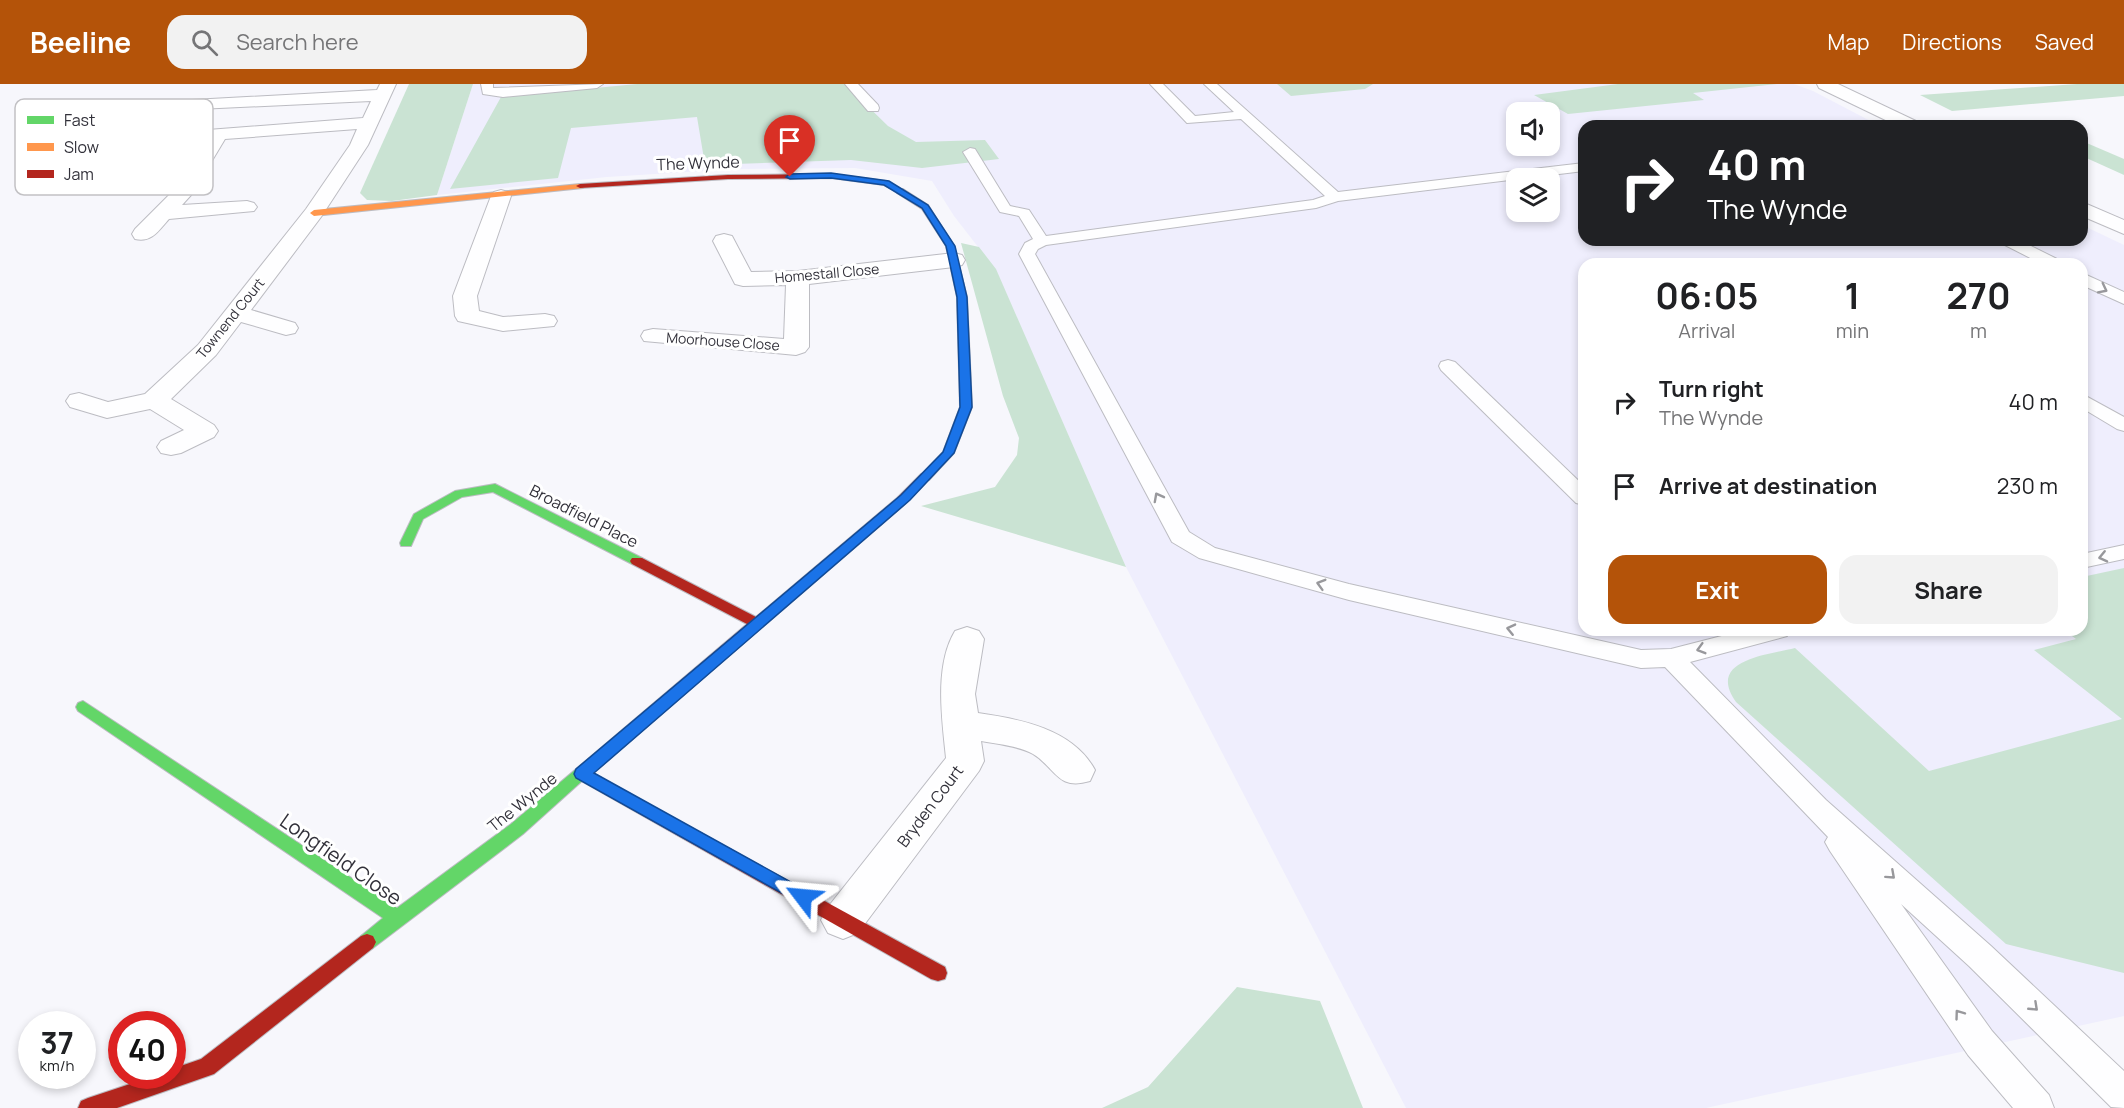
<!DOCTYPE html>
<style>
body{margin:0;font-family:Manrope,sans-serif;background:#f2f2f2;color:#202124;height:100vh;display:flex;flex-direction:column;font-size:22px;white-space:nowrap}
*{box-sizing:border-box;margin:0}
p{font-size:20px;color:#757577}
.icon{flex:none;width:33px;height:33px;fill:none;stroke:currentColor;stroke-width:2;stroke-linecap:round;stroke-linejoin:round}
.map{position:relative;flex:1;overflow:hidden}
.side{position:absolute;left:1578px;top:174px;width:510px;height:378px;display:flex;flex-direction:column;background:#fff;border-radius:18px;box-shadow:0 3px 9px #0003}
.side>*{flex:none}
.banner{position:absolute;left:1578px;top:36px;width:510px;height:126px;border-radius:18px;box-shadow:0 3px 9px #0003;background:#202124;color:#fff;overflow:hidden}
.fabs{position:absolute;left:1506px;top:18px;display:grid;gap:12px}
.fabs a{display:grid;place-items:center;width:54px;height:54px;border-radius:12px;background:#fff;box-shadow:0 3px 9px #0003;font-size:30px}
.speed{position:absolute;left:18px;top:927px;display:flex;gap:12px;font-size:30px;font-weight:700;text-align:center}
.speed>*{display:grid;place-content:center;width:78px;height:78px;border-radius:50%;background:#fff;box-shadow:0 3px 9px #0003;line-height:1}
.speed small{font-size:15px;font-weight:400}
.speed .limit{border:9px solid #d22;background:#fff;color:#111}
.pin{position:absolute;display:grid;place-items:center;width:51px;height:51px;color:#fff;margin:-62px -26px;border-radius:50% 50% 50% 0;rotate:-45deg;box-shadow:0 0 6px #0007}
.pin .icon{rotate:45deg}
.me{position:absolute;width:66px;margin:-33px;rotate:299deg;stroke-linejoin:round;filter:drop-shadow(0 0 4px #0008)}
.turn{display:flex;align-items:center;gap:21px;height:126px;padding:0 30px;font-size:27px}
.turn .icon{width:78px;height:78px;stroke-width:2.5}
.turn b{display:block;font-size:42px;line-height:51px}
.eta{display:flex;justify-content:space-evenly;align-items:center;height:102px;text-align:center}
.eta b{font-size:36px;font-weight:700;line-height:42px}
.cta{display:flex;gap:12px;margin-top:auto;padding:12px 30px}
.cta a{flex:1;height:69px;border-radius:18px;background:#b45309;color:#fff;font-size:24px;font-weight:700;line-height:69px;text-align:center}
.cta a+a{background:#f2f2f2;color:#202124}
ul{padding:0;list-style:none}
li{display:flex;align-items:center;gap:18px;height:84px;padding:0 30px}
li div{flex:1}
li b{display:block;font-size:22px}
li em{font-style:normal}
header{display:flex;align-items:center;gap:36px;box-sizing:border-box;height:84px;padding:0 30px;background:#b45309;color:#fff}
header strong{font-size:28px}
nav{display:flex;gap:33px;margin-inline-start:auto;font-size:21px}
.search{width:420px;height:54px;background:#f2f2f2;display:flex;align-items:center;gap:15px;box-sizing:border-box;padding:0 21px;border-radius:18px;color:#757577;font-size:22px}
.map>svg:first-child{display:block}
</style>
<header>
<strong>Beeline</strong>
<div class="search"><svg class="icon" aria-label="search" viewBox="0 0 24 24"><circle cx="10" cy="10" r="6"/><path d="M15 15l6 6"/></svg>Search here</div>
<nav><a>Map</a><a>Directions</a><a>Saved</a></nav>
</header>
<div class="map">
<svg width="2124" height="1024" viewBox="0 0 2124 1024">
<rect width="100%" height="100%" fill="#f7f7fc"/>
<path fill="#efeefd" fill-rule="evenodd" d="M 473,0 L 1794,0 L 1813,7 L 1880,42 L 1584,42 L 1584,156 L 2082,156 L 2082,141 L 2124,161 L 2124,932 L 1706,1024 L 1406,1024 L 1126,483 L 996,186 L 954,132 L 932,97 L 855,84 L 735,85 L 607,93 L 437,111 ZM 1516,28 L 1550,28 L 1550,62 L 1516,62 ZM 1516,94 L 1550,94 L 1550,128 L 1516,128 ZM 1584,180 L 2082,180 L 2082,546 L 1584,546 Z"/>
<g fill="#cae3d3">
<path d="M 409,0 L 473,0 L 437,111 L 392,117 L 367,116 L 360,109 Z"/>
<path d="M 637,0 L 845,0 L 888,42 L 916,58 L 985,56 L 999,75 L 922,84 L 851,76 L 705,81 L 697,33 L 571,44 L 558,94 L 450,105 L 501,13 Z"/>
<path d="M 1277,0 L 1373,0 L 1365,5 L 1291,12 Z"/>
<path d="M 1618,0 L 1777,0 L 1693,9 L 1704,16 L 1568,30 L 1534,11 Z"/>
<path d="M 2077,0 L 2124,0 L 2124,12 L 1952,27 L 1920,11 Z"/>
<path d="M 2082,57 L 2124,75 L 2124,91 L 2082,72 Z"/>
<path d="M 961,159 L 979,163 L 996,185 L 1126,483 L 921,422 L 995,403 L 1017,371 L 1019,354 L 1003,312 Z"/>
<path d="M 2124,484 L 2124,889 L 2006,860 L 1736,618 C 1706,576 1767,571 1795,564 L 1929,687 L 2122,635 L 2034,566 L 2076,555 L 2064,546 L 2082,546 L 2082,493 Z"/>
<path d="M 1237,903 L 1320,917 L 1363,1024 L 1102,1024 L 1148,1003 Z"/>
</g>
<g fill="none" stroke-linecap="round" stroke-linejoin="round">
<defs>
<g id="lane">
<path d="M 481,0 L 493,0 L 493,4 L 603,0 L 597,4 L 503,13 L 483,10 Z"/>
<path d="M 845,0 L 858,0 L 878,21 L 879,24 L 878,27 L 868,27 Z"/>
<path d="M 1150,0 L 1163,0 L 1195,32 L 1234,28 L 1204,0 L 1217,0 L 1338,108 L 1584,79 L 1584,87 L 1338,117 L 1316,124 L 1046,161 L 1038,165 L 1035,170 L 1189,448 L 1215,464 L 1349,500 L 1641,566 L 1671,565 L 1745,546 L 1790,546 L 1787,552 L 1690,578 L 1826,716 L 1991,862 L 2124,987 L 2124,1024 L 2111,1023 L 1969,882 L 1901,820 L 1992,947 L 2049,1011 L 2054,1024 L 2013,1024 L 1968,971 L 1830,767 L 1825,758 L 1828,753 L 1665,583 L 1641,584 L 1349,516 L 1199,474 L 1172,458 L 1019,170 L 1025,159 L 1033,155 L 1019,132 L 1000,128 L 963,68 L 970,64 L 975,65 L 1010,122 L 1029,126 L 1046,152 L 1313,116 L 1325,112 L 1241,35 L 1187,39 Z"/>
<path d="M 1999,156 L 2019,156 L 2061,177 L 2063,180 L 2042,180 L 2001,159 Z"/>
<path d="M 2082,189 L 2124,208 L 2124,220 L 2082,201 Z"/>
<path d="M 1448,276 L 1455,278 L 1584,402 L 1584,421 L 1576,419 L 1441,286 L 1439,282 L 1441,278 Z"/>
<path d="M 2082,310 L 2124,333 L 2124,347 L 2117,345 L 2082,324 Z"/>
<path d="M 2124,461 L 2124,475 L 2082,484 L 2082,470 Z"/>
</g>
<g id="street">
<path d="M 380,0 L 396,0 L 368,61 L 321,133 L 251,226 L 295,239 L 298,244 L 295,249 L 286,251 L 241,238 L 216,271 L 171,315 L 214,341 L 218,347 L 214,353 L 181,369 L 171,371 L 161,369 L 157,363 L 161,357 L 184,346 L 150,325 L 107,334 L 70,323 L 66,317 L 70,311 L 79,309 L 108,318 L 145,310 L 198,261 L 306,125 L 350,61 L 357,45 L 225,55 L 192,110 L 182,121 L 247,117 L 254,119 L 257,123 L 254,127 L 169,135 C 159,146 152,159 135,155 L 132,150 L 135,145 L 174,106 L 206,56 L 169,57 L 167,53 L 169,49 L 363,34 L 371,17 L 198,25 L 192,24 L 189,20 L 192,16 L 377,6 Z"/>
<path d="M 1817,0 L 1838,0 L 1918,38 L 1921,42 L 1898,42 L 1819,4 Z"/>
<path d="M 501,106 L 508,108 L 511,112 L 477,212 L 479,227 L 503,233 L 545,230 L 554,232 L 557,237 L 554,242 L 503,247 L 458,237 L 455,232 L 453,212 L 491,112 L 494,108 Z"/>
<path d="M 2082,118 L 2124,136 L 2124,150 L 2082,132 Z"/>
<path d="M 724,150 L 732,152 L 751,188 L 798,187 L 954,169 L 962,171 L 965,176 L 962,181 L 954,183 L 809,200 L 809,263 L 805,268 L 796,271 L 644,257 L 641,252 L 644,247 L 653,245 L 784,255 L 786,201 L 743,202 L 735,200 L 713,157 L 716,152 Z"/>
<path d="M 967,543 L 979,547 L 984,555 L 975,610 L 978,629 C 1020,635 1073,645 1095,686 L 1090,697 C 1057,707 1056,684 1033,670 C 1019,662 997,660 981,657 L 984,677 L 979,687 L 858,849 L 843,855 L 828,849 L 821,836 L 828,823 L 946,674 C 942,635 934,582 955,547 Z"/>
</g>
<g id="fast">
<path d="M 495,400 L 642,474 L 644,477 L 642,480 L 632,480 L 493,408 L 462,413 L 423,435 L 411,462 L 401,462 L 400,459 L 414,430 L 455,407 Z"/>
<path d="M 83,617 L 397,824 L 511,740 L 588,675 L 594,673 L 600,675 L 602,679 L 523,750 L 373,864 L 367,866 L 361,864 L 358,858 L 361,852 L 383,834 L 78,627 L 76,623 L 78,619 Z"/>
</g>
<g id="slow">
<path d="M 580,100 L 583,100 L 583,104 L 314,132 L 310,129 L 314,126 Z"/>
<path d="M 897,105 L 903,105 L 928,121 L 954,162 L 967,213 L 972,323 L 954,369 L 929,396 L 925,397 L 919,393 L 943,368 L 960,323 L 957,213 L 946,162 L 922,125 L 897,109 Z"/>
</g>
<g id="jam">
<path d="M 831,90 L 886,97 L 904,107 L 900,109 L 884,101 L 831,94 L 728,95 L 580,104 L 576,102 L 580,100 L 728,91 Z"/>
<path d="M 925,389 L 931,393 L 905,420 L 600,683 L 594,685 L 588,683 L 586,679 L 588,675 L 747,540 L 632,480 L 630,477 L 632,474 L 642,474 L 756,533 L 897,414 L 921,390 Z"/>
<path d="M 582,684 L 945,883 L 947,889 L 945,895 L 938,897 L 931,895 L 576,694 L 574,690 L 576,686 Z"/>
<path d="M 367,850 L 373,852 L 376,858 L 373,864 L 214,990 L 117,1024 L 78,1024 L 81,1017 L 88,1014 L 154,992 L 172,992 L 172,985 L 201,975 L 361,852 Z"/>
</g>
</defs>
<use href="#lane" stroke="#bcbcc2" stroke-width="2"/>
<use href="#street" stroke="#bcbcc2" stroke-width="2"/>
<use href="#fast" stroke="#bcbcc2" stroke-width="2"/>
<use href="#slow" stroke="#bcbcc2" stroke-width="2"/>
<use href="#jam" stroke="#bcbcc2" stroke-width="2"/>
<use href="#lane" fill="#fefeff" fill-rule="evenodd"/>
<use href="#street" fill="#fefeff" fill-rule="evenodd"/>
<use href="#fast" fill="#63d668" fill-rule="evenodd"/>
<use href="#slow" fill="#ff974d" fill-rule="evenodd"/>
<use href="#jam" fill="#b3261e" fill-rule="evenodd"/>
</g>
<defs><path id="oneway-chevron" d="M-2-3.5L2.5 0L-2 3.5" fill="none" stroke-width="1.6" stroke-linecap="round" stroke-linejoin="round" transform="scale(1.5)"/></defs>
<g stroke="#98989c">
<use href="#oneway-chevron" transform="translate(2103 205) rotate(27)"/>
<use href="#oneway-chevron" transform="translate(1158 413) rotate(-118)"/>
<use href="#oneway-chevron" transform="translate(2103 473) rotate(167)"/>
<use href="#oneway-chevron" transform="translate(1321 500) rotate(-164)"/>
<use href="#oneway-chevron" transform="translate(1511 545) rotate(-167)"/>
<use href="#oneway-chevron" transform="translate(1701 565) rotate(164)"/>
<use href="#oneway-chevron" transform="translate(1891 791) rotate(42)"/>
<use href="#oneway-chevron" transform="translate(2034 923) rotate(43)"/>
<use href="#oneway-chevron" transform="translate(1959 930) rotate(-126)"/>
</g>
<path fill="#1a73e8" stroke="#114b97" stroke-width="1.5" d="M 831,89 L 889,97 L 928,121 L 955,162 L 967,213 L 972,323 L 954,369 L 910,416 L 594,689 L 809,808 L 812,813 L 809,819 L 803,821 L 576,694 L 574,690 L 576,685 L 901,411 L 943,368 L 960,323 L 957,213 L 946,162 L 922,124 L 884,101 L 831,94 L 790,95 L 786,93 L 790,90 Z"/>
<g text-anchor="middle" dominant-baseline="central" stroke-width="6" stroke-linejoin="round" paint-order="stroke">
<g font-size="14" fill="#32313a" stroke="#fff">
<text transform="translate(827 189) rotate(-5)">Homestall Close</text>
<text transform="translate(230 234) rotate(-51)">Townend Court</text>
<text transform="translate(723 257) rotate(4)">Moorhouse Close</text>
</g>
<g font-size="16" fill="#32313a" stroke="#fff">
<text transform="translate(698 79) rotate(-2)">The Wynde</text>
<text transform="translate(584 432) rotate(27)">Broadfield Place</text>
<text transform="translate(522 718) rotate(-39)">The Wynde</text>
<text transform="translate(930 722) rotate(-53)">Bryden Court</text>
</g>
<g font-size="20" fill="#32313a" stroke="#fff">
<text transform="translate(341 775) rotate(35)">Longfield Close</text>
</g>
</g>
<rect x="15" y="15" width="198" height="96" rx="9" fill="#fff" stroke="#c2c1c4" stroke-width="1.5"/>
<rect x="27" y="32" width="27" height="8" fill="#63d668"/>
<rect x="27" y="59" width="27" height="8" fill="#ff974d"/>
<rect x="27" y="86" width="27" height="8" fill="#b3261e"/>
<g font-size="16" fill="#32313a">
<text x="64" y="42">Fast</text>
<text x="64" y="69">Slow</text>
<text x="64" y="96">Jam</text>
</g>
</svg>
<div class="fabs">
<a><svg class="icon" aria-label="sound" viewBox="0 0 24 24"><path d="M4 9h4l5-4v14l-5-4H4zM17 9q2 3 0 6"/></svg></a>
<a><svg class="icon" aria-label="layers" viewBox="0 0 24 24"><path d="M12 4l9 5-9 5-9-5zM3 14l9 5 9-5"/></svg></a>
</div>
<div class="speed"><div>37<small>km/h</small></div><div class="limit">40</div></div>
<div class="pin" style="left:790px;top:93px;background:#d93025"><svg class="icon" aria-label="arrive" viewBox="0 0 24 24"><path d="M6 21V4h12l-3 4 3 4H6"/></svg></div>
<svg class="me" style="left:803px;top:813px" viewBox="-20 -20 40 40"><path d="M0-17L14 15 0 8-14 15z" fill="#1a73e8" stroke="#fff" stroke-width="4"/></svg>
<div class="banner">
<div class="turn"><svg class="icon" aria-label="right" viewBox="0 0 24 24"><path d="M7 20v-9h11M14 6l5 5-5 5"/></svg><div><b>40 m</b>The Wynde</div></div>
</div>
<section class="side">
<div class="eta">
<div><b>06:05</b><p>Arrival</p></div>
<div><b>1</b><p>min</p></div>
<div><b>270</b><p>m</p></div>
</div>
<ul>
<li><svg class="icon" aria-label="right" viewBox="0 0 24 24"><path d="M7 20v-9h11M14 6l5 5-5 5"/></svg><div><b>Turn right</b><p>The Wynde</p></div><em>40 m</em></li>
<li><svg class="icon" aria-label="arrive" viewBox="0 0 24 24"><path d="M6 21V4h12l-3 4 3 4H6"/></svg><div><b>Arrive at destination</b></div><em>230 m</em></li>
</ul>
<div class="cta"><a>Exit</a><a>Share</a></div>
</section>
</div>
